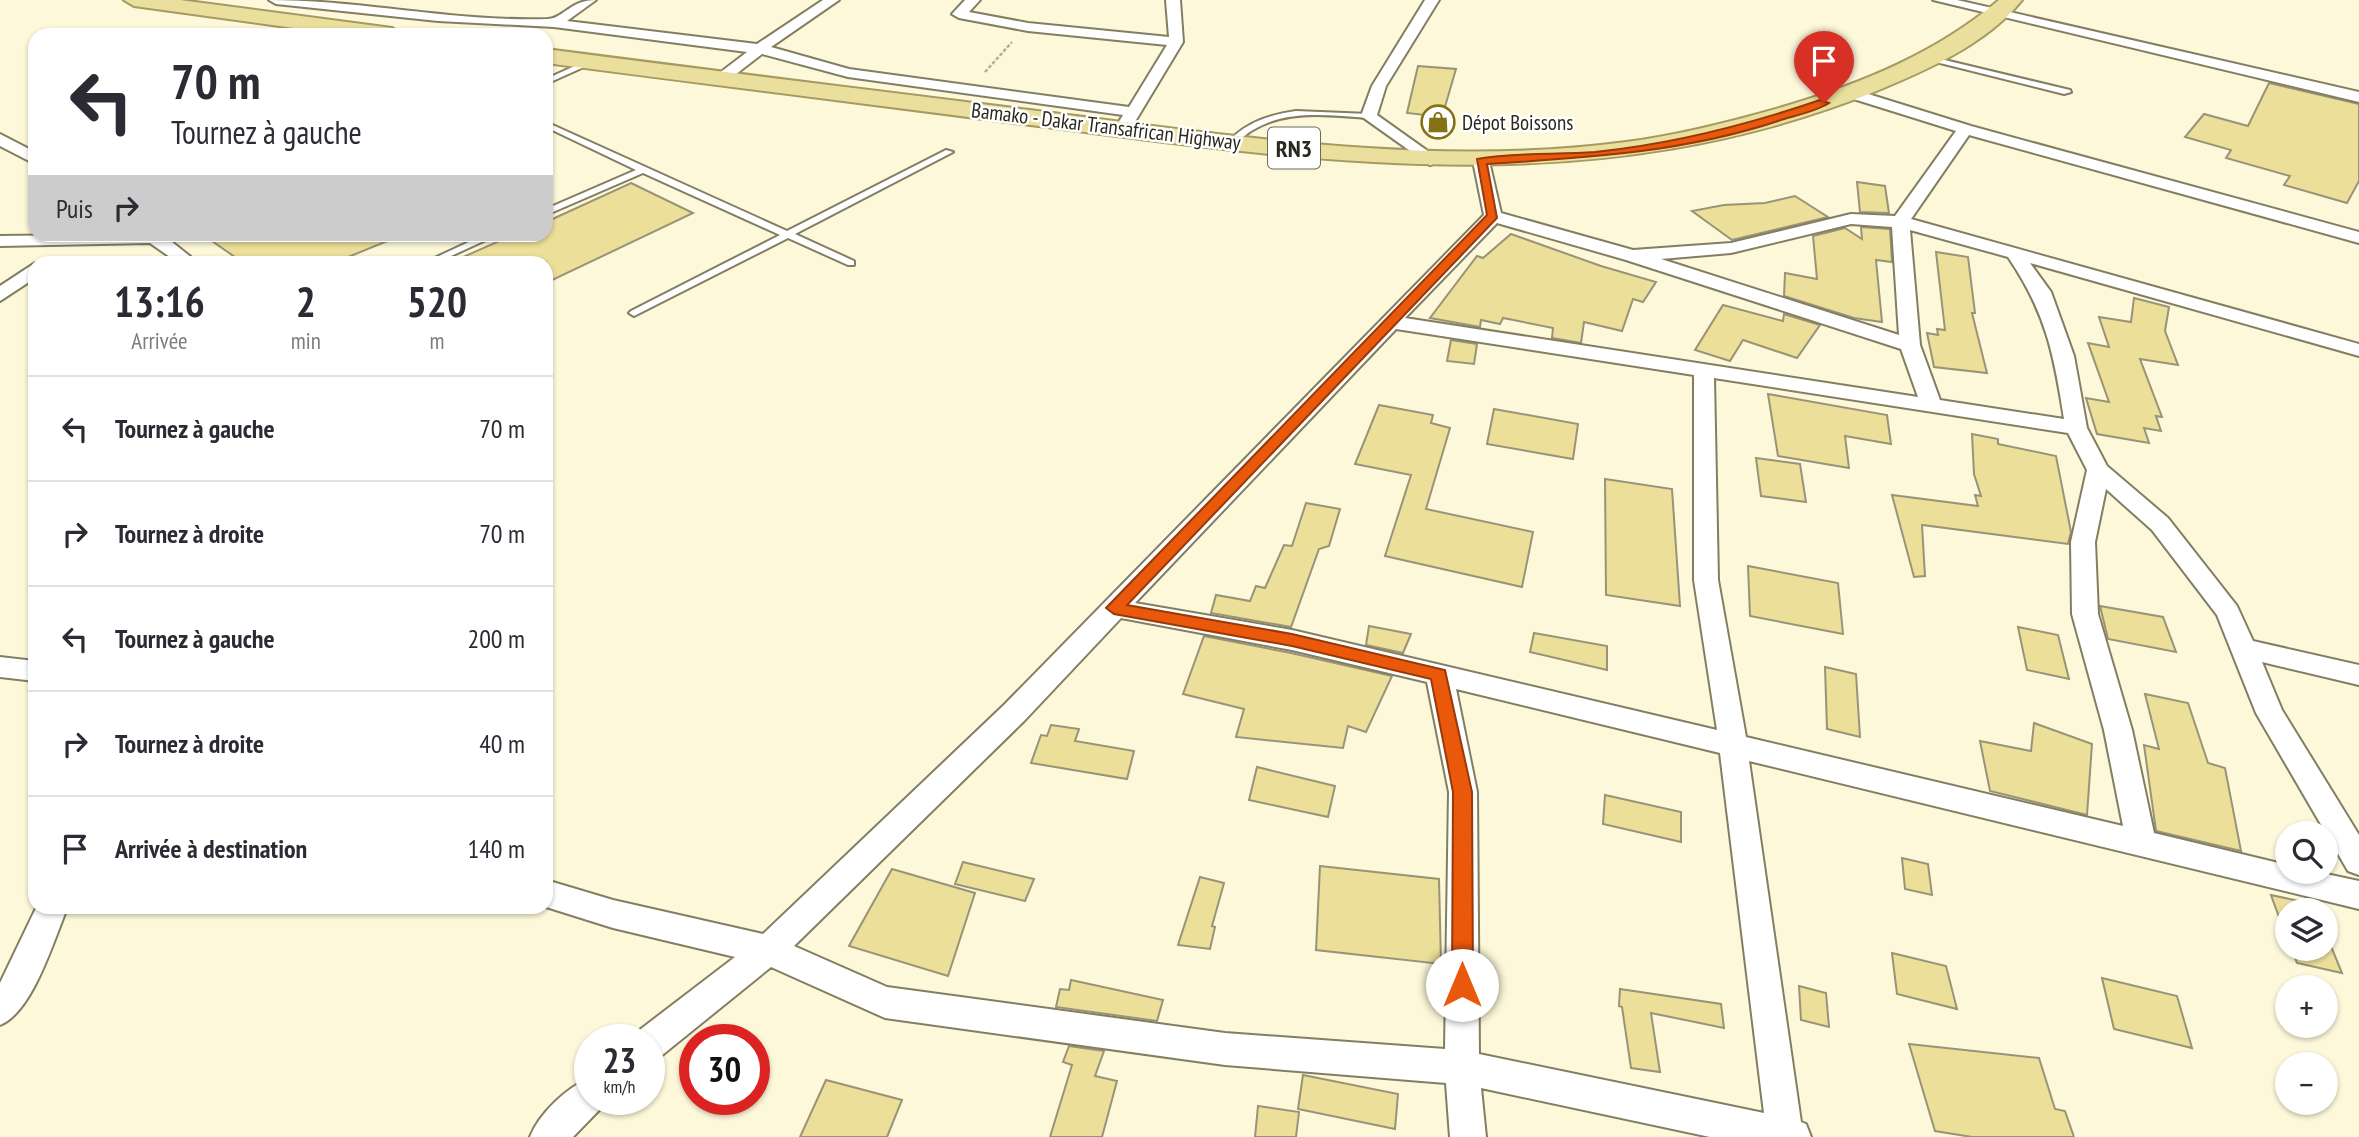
<!DOCTYPE html>
<html lang="fr">
<meta charset="utf-8">
<style>
body{margin:0;font-family:"PT Sans Narrow",sans-serif;background:#f2f2f3;color:#2b2b33;height:100vh;display:flex;flex-direction:column;font-size:26px;white-space:nowrap}
*{box-sizing:border-box;margin:0}
p{font-size:23px;color:#7c7c81}
.icon{flex:none;width:38px;height:38px;fill:none;stroke:currentColor;stroke-width:2;stroke-linecap:round;stroke-linejoin:round}
.map{position:relative;flex:1;overflow:hidden}
.sheet{position:absolute;left:28px;top:256px;width:525px;height:658px;display:flex;flex-direction:column;background:#fff;border-radius:21px;box-shadow:0 2px 5px #0004}
.sheet>*{flex:none}
.banner{position:absolute;left:28px;top:28px;width:525px;height:214px;border-radius:21px;box-shadow:0 2px 5px #0004;background:#fff;color:#2b2b33;overflow:hidden}
.fabs{position:absolute;left:2275px;top:821px;display:grid;gap:14px}
.fabs a{display:grid;place-items:center;width:63px;height:63px;border-radius:50%;background:#fff;box-shadow:0 2px 5px #0004;font-size:35px}
.speed{position:absolute;left:574px;top:1024px;display:flex;gap:14px;font-size:35px;font-weight:700;text-align:center}
.speed>*{display:grid;place-content:center;width:91px;height:91px;border-radius:50%;background:#fff;box-shadow:0 2px 5px #0004;line-height:1}
.speed small{font-size:18px;font-weight:400}
.speed .limit{border:10px solid #d22;background:#fff;color:#111}
.pin{position:absolute;display:grid;place-items:center;width:60px;height:60px;color:#fff;margin:-72px -30px;border-radius:50% 50% 50% 0;rotate:-45deg;box-shadow:0 0 7px #0007}
.pin .icon{rotate:45deg}
.me{position:absolute;width:77px;margin:-38px;rotate:0deg;stroke-linejoin:round;filter:drop-shadow(0 0 5px #0008)}
.turn{display:flex;align-items:center;gap:24px;height:147px;padding:0 28px;font-size:32px}
.turn .icon{width:91px;height:91px;stroke-width:2.5}
.turn b{display:block;font-size:49px;line-height:60px}
.then{display:flex;align-items:center;height:66px;padding:0 28px;background:#0003;gap:14px;font-size:26px}
.eta{display:flex;justify-content:space-evenly;align-items:center;height:119px;text-align:center}
.eta b{font-size:42px;font-weight:600;line-height:49px}
ul{padding:0;list-style:none}
li{display:flex;align-items:center;gap:21px;height:105px;padding:0 28px;border-top:2px solid #e1e1e2}
li div{flex:1}
li b{display:block;font-size:26px}
li em{font-style:normal}
.map>svg:first-child{display:block}
</style>
<div class="map">
<svg width="2359" height="1137" viewBox="0 0 2359 1137">
<rect width="100%" height="100%" fill="#fdf8d9"/>
<g fill="#ecdf9a" stroke="#999377" stroke-width="2">
<path d="M 1418,66 L 1456,69 L 1442,117 L 1407,113 Z"/>
<path d="M 2269,83 L 2359,104 L 2359,181 L 2347,203 L 2284,185 L 2290,176 L 2226,158 L 2231,150 L 2185,137 L 2204,114 L 2248,126 Z"/>
<path d="M 1857,182 L 1885,186 L 1889,213 L 1860,212 Z"/>
<path d="M 631,183 L 693,213 L 546,283 L 546,262 L 452,262 L 515,234 L 546,234 L 546,222 Z"/>
<path d="M 1795,196 L 1828,217 L 1732,240 L 1692,211 L 1724,205 L 1765,203 Z"/>
<path d="M 1861,227 L 1890,229 L 1892,262 L 1876,260 L 1882,322 L 1854,318 L 1784,296 L 1785,273 L 1817,279 L 1813,236 L 1845,228 L 1862,239 Z"/>
<path d="M 202,234 L 402,234 L 402,235 L 336,262 L 242,262 Z"/>
<path d="M 1511,234 L 1601,266 L 1656,282 L 1643,302 L 1633,299 L 1622,331 L 1584,322 L 1581,343 L 1552,338 L 1553,328 L 1503,318 L 1500,324 L 1481,320 L 1480,327 L 1430,318 L 1477,256 L 1483,258 Z"/>
<path d="M 1936,252 L 1968,257 L 1975,313 L 1972,313 L 1987,373 L 1934,367 L 1927,333 L 1938,335 L 1937,329 L 1945,330 Z"/>
<path d="M 2134,298 L 2169,307 L 2165,331 L 2178,365 L 2140,359 L 2162,417 L 2156,416 L 2161,431 L 2144,428 L 2149,443 L 2097,434 L 2086,398 L 2109,402 L 2088,343 L 2109,347 L 2099,317 L 2131,322 Z"/>
<path d="M 1723,305 L 1783,321 L 1784,314 L 1820,325 L 1797,358 L 1743,340 L 1730,361 L 1695,350 Z"/>
<path d="M 1451,340 L 1477,344 L 1474,364 L 1447,361 Z"/>
<path d="M 1768,394 L 1887,415 L 1891,444 L 1845,436 L 1849,468 L 1778,456 Z"/>
<path d="M 1379,405 L 1433,415 L 1431,423 L 1450,428 L 1426,509 L 1533,532 L 1522,587 L 1385,556 L 1411,475 L 1355,464 Z"/>
<path d="M 1494,409 L 1578,424 L 1573,459 L 1487,444 Z"/>
<path d="M 1972,434 L 1998,439 L 1998,444 L 2056,456 L 2071,532 L 2068,544 L 1922,525 L 1925,576 L 1914,577 L 1892,495 L 1978,506 L 1975,495 L 1981,496 L 1974,474 Z"/>
<path d="M 1756,458 L 1800,464 L 1806,502 L 1761,496 Z"/>
<path d="M 1605,479 L 1672,489 L 1680,606 L 1606,595 Z"/>
<path d="M 1306,503 L 1340,509 L 1329,546 L 1319,549 L 1291,627 L 1211,613 L 1216,595 L 1250,601 L 1256,586 L 1265,588 L 1284,545 L 1292,546 Z"/>
<path d="M 1748,566 L 1838,583 L 1843,634 L 1750,616 Z"/>
<path d="M 2100,606 L 2163,617 L 2176,652 L 2108,639 Z"/>
<path d="M 1369,626 L 1411,634 L 1403,653 L 1366,645 Z"/>
<path d="M 2018,627 L 2058,635 L 2069,679 L 2027,670 Z"/>
<path d="M 1534,633 L 1607,646 L 1607,670 L 1530,652 Z"/>
<path d="M 1204,636 L 1291,653 L 1392,676 L 1366,732 L 1348,726 L 1343,748 L 1236,737 L 1244,709 L 1183,694 Z"/>
<path d="M 1825,667 L 1856,674 L 1860,737 L 1827,729 Z"/>
<path d="M 2145,694 L 2188,703 L 2208,763 L 2225,768 L 2241,851 L 2156,831 L 2144,745 L 2159,749 Z"/>
<path d="M 2034,723 L 2092,744 L 2087,815 L 1990,791 L 1980,741 L 2031,751 Z"/>
<path d="M 1051,725 L 1079,729 L 1075,741 L 1134,751 L 1127,779 L 1031,763 L 1041,735 L 1047,736 Z"/>
<path d="M 1257,767 L 1335,786 L 1328,817 L 1249,800 Z"/>
<path d="M 1605,795 L 1681,812 L 1681,842 L 1603,824 Z"/>
<path d="M 1902,858 L 1928,864 L 1932,895 L 1905,889 Z"/>
<path d="M 963,862 L 1034,879 L 1025,901 L 955,884 Z"/>
<path d="M 1320,866 L 1439,879 L 1441,964 L 1316,950 Z"/>
<path d="M 892,869 L 975,893 L 948,976 L 849,946 Z"/>
<path d="M 1200,877 L 1224,883 L 1212,926 L 1215,927 L 1210,949 L 1178,945 Z"/>
<path d="M 2271,895 L 2313,904 L 2316,910 L 2287,910 L 2287,939 Z"/>
<path d="M 2326,934 L 2342,973 L 2297,963 L 2291,948 L 2326,948 Z"/>
<path d="M 1892,953 L 1946,966 L 1957,1009 L 1897,994 Z"/>
<path d="M 2102,978 L 2177,996 L 2192,1048 L 2114,1029 Z"/>
<path d="M 1071,980 L 1163,1000 L 1157,1021 L 1056,1007 L 1060,989 L 1069,990 Z"/>
<path d="M 1799,986 L 1826,993 L 1829,1027 L 1801,1020 Z"/>
<path d="M 1620,989 L 1721,1004 L 1724,1028 L 1651,1013 L 1660,1072 L 1631,1068 L 1622,1007 L 1619,1006 Z"/>
<path d="M 1909,1044 L 2039,1058 L 2055,1109 L 2065,1111 L 2074,1137 L 1972,1137 L 1935,1131 Z"/>
<path d="M 1069,1046 L 1104,1051 L 1095,1076 L 1117,1081 L 1102,1137 L 1050,1137 L 1072,1065 L 1063,1062 Z"/>
<path d="M 1303,1075 L 1398,1094 L 1395,1129 L 1298,1109 Z"/>
<path d="M 826,1080 L 902,1100 L 887,1137 L 800,1137 Z"/>
<path d="M 1258,1106 L 1299,1112 L 1296,1137 L 1255,1137 Z"/>
</g>
<g fill="none" stroke-linecap="round" stroke-linejoin="round">
<defs>
<g id="service">
<path d="M 1928,56 L 2070,90 L 2071,92 L 2064,94 L 1928,60 Z"/>
<path d="M 588,60 L 595,62 L 546,84 L 546,79 Z"/>
<path d="M 1296,111 L 1369,114 L 1373,116 L 1369,118 C 1321,115 1273,107 1236,143 L 1229,141 C 1248,121 1270,115 1296,111 Z"/>
<path d="M 546,122 L 787,231 L 946,150 L 953,152 L 795,234 L 854,261 L 854,265 L 848,265 L 788,238 L 634,316 L 629,313 L 631,311 L 780,235 L 643,173 L 546,215 L 546,209 L 636,170 L 546,127 Z"/>
<path d="M 486,234 L 499,234 L 438,262 L 426,262 Z"/>
</g>
<g id="minor">
<path d="M 269,0 C 362,0 455,22 548,19 C 564,18 570,0 596,0 L 567,21 L 757,44 L 823,0 L 839,0 L 771,47 L 849,69 L 1129,107 L 1167,45 L 1028,31 L 959,18 L 952,14 L 965,0 L 980,0 L 969,12 L 1028,23 L 1169,37 L 1166,0 L 1180,0 L 1183,42 L 1133,125 L 1125,130 L 1117,125 L 1123,115 L 848,77 L 762,54 L 727,81 L 717,81 L 717,75 L 747,52 L 554,27 L 438,21 L 276,4 Z"/>
<path d="M 1425,0 L 1439,0 L 1386,86 L 1377,115 L 1436,157 L 1436,163 L 1430,165 L 1361,116 L 1372,86 Z"/>
<path d="M 1933,0 L 1957,0 L 2359,92 L 2359,102 Z"/>
<path d="M 1849,88 L 1971,126 L 2359,232 L 2359,243 L 1969,135 L 1911,219 L 2359,344 L 2359,356 L 2030,263 L 2051,292 L 2074,356 L 2087,428 L 2107,466 L 2168,518 L 2237,606 L 2253,641 L 2359,665 L 2359,685 L 2262,662 L 2282,710 L 2359,835 L 2359,875 L 2348,871 L 2256,713 L 2217,615 L 2152,530 L 2106,489 L 2095,542 L 2098,614 L 2132,730 L 2154,833 L 2287,865 L 2287,872 L 2317,872 L 2359,881 L 2359,909 L 1749,761 L 1801,1122 L 1806,1124 L 1811,1137 L 1710,1137 L 1481,1088 L 1486,1137 L 1450,1137 L 1446,1083 L 1225,1065 L 885,1018 L 771,967 L 661,1056 L 649,1060 L 649,1040 L 634,1040 L 637,1032 L 735,957 L 613,928 L 543,906 L 546,906 L 546,880 L 613,900 L 763,934 L 1004,705 L 1484,215 L 1473,161 L 1475,158 L 1481,156 L 1489,161 L 1501,213 L 1633,250 L 1731,243 L 1851,214 L 1895,216 L 1956,131 L 1844,96 L 1841,93 ZM 1497,223 L 1626,260 L 1901,349 L 1918,397 L 1405,318 ZM 1851,224 L 1892,227 L 1899,335 L 1661,259 L 1731,253 ZM 1910,230 L 2008,257 C 2046,313 2054,354 2064,419 L 1940,400 L 1920,345 ZM 1396,329 L 1694,375 L 1694,580 L 1717,730 L 1292,630 L 1135,603 ZM 1714,378 L 2068,433 L 2087,470 L 2071,542 L 2072,614 L 2104,730 L 2123,826 L 1746,737 L 1718,580 ZM 1121,618 L 1292,650 L 1427,682 L 1449,792 L 1445,1049 L 1225,1033 L 887,987 L 794,946 L 1024,721 ZM 1456,689 L 1720,753 L 1764,1113 L 1479,1054 L 1477,792 Z"/>
<path d="M 0,134 L 35,152 L 35,164 L 0,146 Z"/>
<path d="M 162,234 L 197,262 L 177,262 L 150,243 L 0,246 L 0,236 Z"/>
<path d="M 35,263 L 35,278 L 0,301 L 0,286 Z"/>
<path d="M 0,657 L 35,661 L 35,681 L 0,677 Z"/>
<path d="M 37,906 L 68,906 C 54,939 33,1012 0,1025 L 0,983 Z"/>
<path d="M 590,1078 L 590,1099 L 606,1099 L 602,1107 L 573,1137 L 530,1137 C 539,1114 567,1087 590,1078 Z"/>
</g>
<g id="trunk">
<path d="M 124,0 L 180,0 L 392,28 L 403,35 L 344,35 L 134,6 Z"/>
<path d="M 1999,0 L 2022,0 C 1987,44 1925,71 1874,92 C 1592,205 1315,162 1023,124 C 864,103 705,84 546,63 L 546,49 C 702,70 858,88 1014,108 C 1216,133 1423,169 1626,142 C 1680,135 1734,121 1786,106 C 1863,83 1938,52 1999,0 Z"/>
</g>
</defs>
<use href="#service" stroke="#837e62" stroke-width="4"/>
<use href="#minor" stroke="#837e62" stroke-width="4"/>
<use href="#trunk" stroke="#a59a61" stroke-width="4"/>
<path stroke="#b2ae96" stroke-width="2.5" stroke-dasharray="3.5 2" stroke-linecap="butt" d="M 985,72 L 1012,42"/>
<use href="#service" fill="#fff" fill-rule="evenodd"/>
<use href="#minor" fill="#fff" fill-rule="evenodd"/>
<use href="#trunk" fill="#ebdf9e" fill-rule="evenodd"/>
</g>
<path fill="#ea580c" stroke="#983908" stroke-width="2" d="M 1820,100 L 1829,103 C 1817,111 1798,115 1784,119 C 1688,152 1587,158 1487,164 L 1497,218 L 1127,605 L 1292,634 L 1445,670 L 1472,792 L 1473,985 L 1470,992 L 1462,994 L 1455,992 L 1452,985 L 1453,792 L 1431,679 L 1292,646 L 1114,614 L 1106,608 L 1487,215 L 1477,159 C 1515,152 1556,155 1595,152 C 1673,144 1747,125 1820,100 Z"/>
<defs>
<symbol id="shop-ring" viewBox="-11 -11 22 22"><circle r="9.5" fill="#fff" stroke="#827213" stroke-width="1.5"/><path d="M-5-2.5h2.3a2.7 3.5 0 0 1 5.4 0H5L5.5 6h-11ZM-1.5-2.5h3a1.5 2.3 0 0 0-3 0Z" fill="#827213"/></symbol>
</defs>
<g fill-rule="evenodd">
<use href="#shop-ring" x="1419" y="103" width="38" height="38"/>
</g>
<g text-anchor="middle" dominant-baseline="central" stroke-width="5" stroke-linejoin="round" paint-order="stroke">
<g font-size="21" fill="#2b291d" stroke="#fff" text-anchor="start">
<text x="1462" y="122">Dépot Boissons</text>
</g>
<g font-size="21" fill="#2b291d" stroke="#fff">
<text transform="translate(1106 126) rotate(7)">Bamako - Dakar Transafrican Highway</text>
</g>
<rect fill="#fff" stroke="#6b6961" stroke-width="2" x="1268" y="127.5" width="52" height="41" rx="5"/>
<g font-size="24" font-weight="bold" fill="#2b291d">
<text x="1294" y="148">RN3</text>
</g>
</g>
</svg>
<div class="fabs">
<a><svg class="icon" aria-label="search" viewBox="0 0 24 24"><circle cx="10" cy="10" r="6"/><path d="M15 15l6 6"/></svg></a>
<a><svg class="icon" aria-label="layers" viewBox="0 0 24 24"><path d="M12 4l9 5-9 5-9-5zM3 14l9 5 9-5"/></svg></a>
<a>+</a>
<a>−</a>
</div>
<div class="speed"><div>23<small>km/h</small></div><div class="limit">30</div></div>
<div class="pin" style="left:1824px;top:103px;background:#d93025"><svg class="icon" aria-label="arrive" viewBox="0 0 24 24"><path d="M6 21V4h12l-3 4 3 4H6"/></svg></div>
<svg class="me" style="left:1462px;top:985px" viewBox="-20 -20 40 40"><circle r="19" fill="#fff"/><path d="M0-13L10 11 0 6-10 11z" fill="#ea580c"/></svg>
<div class="banner">
<div class="turn"><svg class="icon" aria-label="left" viewBox="0 0 24 24"><path d="M17 20v-9H6M10 6l-5 5 5 5"/></svg><div><b>70 m</b>Tournez à gauche</div></div>
<div class="then">Puis<svg class="icon" aria-label="right" viewBox="0 0 24 24"><path d="M7 20v-9h11M14 6l5 5-5 5"/></svg></div>
</div>
<section class="sheet">
<div class="eta">
<div><b>13:16</b><p>Arrivée</p></div>
<div><b>2</b><p>min</p></div>
<div><b>520</b><p>m</p></div>
</div>
<ul>
<li><svg class="icon" aria-label="left" viewBox="0 0 24 24"><path d="M17 20v-9H6M10 6l-5 5 5 5"/></svg><div><b>Tournez à gauche</b></div><em>70 m</em></li>
<li><svg class="icon" aria-label="right" viewBox="0 0 24 24"><path d="M7 20v-9h11M14 6l5 5-5 5"/></svg><div><b>Tournez à droite</b></div><em>70 m</em></li>
<li><svg class="icon" aria-label="left" viewBox="0 0 24 24"><path d="M17 20v-9H6M10 6l-5 5 5 5"/></svg><div><b>Tournez à gauche</b></div><em>200 m</em></li>
<li><svg class="icon" aria-label="right" viewBox="0 0 24 24"><path d="M7 20v-9h11M14 6l5 5-5 5"/></svg><div><b>Tournez à droite</b></div><em>40 m</em></li>
<li><svg class="icon" aria-label="arrive" viewBox="0 0 24 24"><path d="M6 21V4h12l-3 4 3 4H6"/></svg><div><b>Arrivée à destination</b></div><em>140 m</em></li>
</ul>
</section>
</div>
